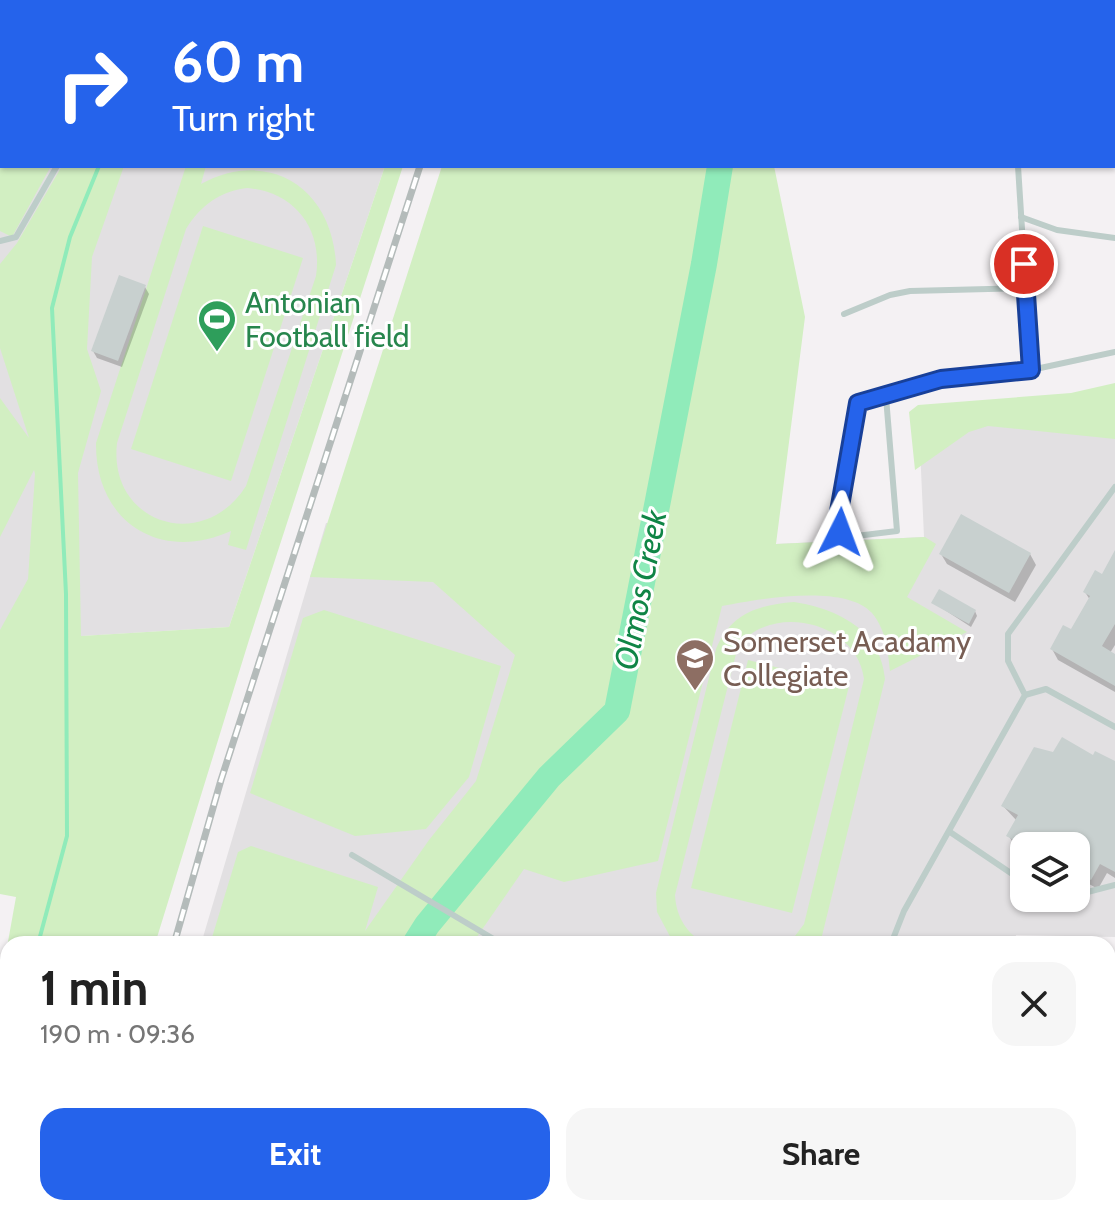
<!DOCTYPE html>
<meta charset="utf-8">
<style>
body{margin:0;font-family:Cabin,sans-serif;background:#f6f6f6;color:#222;height:100vh;display:flex;flex-direction:column;font-size:30px;white-space:nowrap}
*{box-sizing:border-box;margin:0}
p{font-size:26px;color:#767676}
.icon{flex:none;width:44px;height:44px;fill:none;stroke:currentColor;stroke-width:2;stroke-linecap:round;stroke-linejoin:round}
.map{position:relative;flex:1;overflow:hidden}
.side{position:absolute;left:0px;top:936px;width:1116px;height:280px;display:flex;flex-direction:column;background:#fff;border-radius:24px 24px 0 0;box-shadow:0 2px 6px #0004}
.side>*{flex:none}
.hud{position:absolute;left:0px;top:0px;width:1116px;height:168px;box-shadow:0 2px 6px #0004;background:#2563eb;color:#fff;overflow:hidden}
.tools{position:absolute;left:1010px;top:832px;display:grid;gap:16px}
.tools a{display:grid;place-items:center;width:80px;height:80px;border-radius:16px;background:#fff;box-shadow:0 2px 6px #0004;font-size:40px}
.pin{position:absolute;display:grid;place-items:center;width:68px;height:68px;color:#fff;margin:-34px;border:4px solid #fff;border-radius:50%;box-shadow:0 2px 8px #0007}
.me{position:absolute;width:88px;margin:-44px;rotate:3deg;stroke-linejoin:round;filter:drop-shadow(0 0 6px #0008)}
.turn{display:flex;align-items:center;gap:28px;height:168px;padding:0 40px;font-size:36px}
.turn .icon{width:104px;height:104px;stroke-width:2.5}
.turn b{display:block;font-size:56px;line-height:68px}
.round{display:grid;place-items:center;flex:none;width:84px;height:84px;border-radius:24px;background:#f6f6f6}
.overview{display:flex;align-items:center;justify-content:space-between;height:136px;padding:0 40px}
h1{font-size:48px;font-weight:700;line-height:60px}
.button{display:flex;gap:16px;margin-top:auto;padding:16px 40px}
.button a{flex:1;height:92px;border-radius:24px;background:#2563eb;color:#fff;font-size:32px;font-weight:700;line-height:92px;text-align:center}
.button a+a{background:#f6f6f6;color:#222}
.map>svg:first-child{display:block}
</style>
<div class="map">
<svg width="1115" height="1216" viewBox="0 0 1115 1216">
<rect width="100%" height="100%" fill="#f4f1f3"/>
<g fill="#e2e0e2" fill-rule="evenodd">
<path d="M 0,0 L 390,2 L 2,2 L 2,166 L 385,166 L 229,627 L 0,641 Z"/>
<path d="M 1115,408 L 1115,937 L 1016,935 L 1015,944 L 201,944 L 326,523 L 776,544 L 924,537 L 919,425 ZM 1024,846 L 1076,846 L 1076,898 L 1024,898 Z"/>
</g>
<g fill="#d2efc2" fill-rule="evenodd">
<path d="M 0,84 L 2,166 L 51,166 L 12,237 L 0,231 Z"/>
<path d="M 62,166 L 124,166 L 92,257 L 87,349 L 101,391 L 78,473 L 81,636 L 229,627 L 385,166 L 403,166 L 249,640 L 155,944 L 8,944 L 8,1208 L 121,1208 L 121,1216 L 0,1216 L 0,965 L 4,964 L 16,897 L 0,894 L 0,630 L 28,579 L 35,474 L 34,470 L 0,537 L 0,398 L 29,438 L 0,348 L 0,264 L 17,243 Z"/>
<path d="M 186,166 L 206,166 L 201,184 C 270,147 333,189 336,265 L 246,550 L 228,545 L 231,531 C 160,563 95,522 96,443 ZM 247,188 C 295,192 323,229 316,276 L 246,486 C 203,554 108,524 117,443 L 186,229 C 200,206 220,191 247,188 Z"/>
<path d="M 442,166 L 774,166 L 805,317 L 776,544 L 925,537 L 936,544 L 907,597 L 967,632 L 890,671 C 888,651 886,630 872,613 C 845,583 758,599 722,606 L 658,861 L 564,882 L 524,869 L 472,944 L 210,944 L 238,852 L 251,846 L 378,887 L 365,931 L 429,840 L 476,781 L 515,655 L 433,582 L 310,577 Z"/>
<path d="M 203,226 L 303,258 L 231,481 L 131,449 Z"/>
<path d="M 1115,383 L 1115,439 L 988,426 L 969,432 L 915,470 L 909,412 L 918,405 L 1071,393 Z"/>
<path d="M 794,602 C 838,609 881,630 885,679 L 820,944 L 789,944 L 804,924 L 864,679 C 857,622 773,602 738,646 L 675,895 C 676,917 687,934 706,944 L 674,944 L 657,912 L 656,893 L 716,649 C 731,613 758,605 794,602 Z"/>
<path d="M 324,610 L 501,666 L 469,777 L 426,829 L 355,836 L 250,793 L 303,618 Z"/>
<path d="M 748,660 L 849,686 L 792,913 L 691,888 Z"/>
<path d="M 174,1208 L 335,1208 L 333,1216 L 174,1216 Z"/>
</g>
<g fill="#0003">
<path d="M 892,0 L 986,0 L 981,2 Z"/>
<path d="M 145,287 L 149,294 L 122,367 L 97,358 L 93,351 Z"/>
<path d="M 941,554 L 1030,554 L 1036,565 L 1015,602 L 947,564 Z"/>
<path d="M 1115,554 L 1115,645 L 1110,653 L 1115,656 L 1115,692 L 1058,660 L 1052,649 L 1072,631 L 1090,600 L 1085,592 L 1102,576 Z"/>
<path d="M 934,603 L 975,611 L 977,616 L 971,627 Z"/>
<path d="M 1094,757 L 1115,764 L 1115,878 L 1107,873 L 1098,889 L 1089,884 L 1076,885 L 1076,846 L 1024,846 L 1024,853 L 1015,846 L 1009,836 L 1017,821 L 1003,806 Z"/>
</g>
<g fill="none" stroke-linecap="round" stroke-linejoin="round">
<g stroke="#90ebba" stroke-width="4">
<path d="M 175,2 L 176,0"/>
<path d="M 38,944 L 67,836 L 66,594 L 52,308 L 70,237 L 99,166"/>
<path d="M 0,1215 L 8,1200"/>
</g>
<g stroke="#90ebba" stroke-width="26">
<path d="M 702,0 L 703,2"/>
<path d="M 415,944 L 427,925 L 549,777 L 617,711 L 704,264 L 720,166"/>
<path d="M 281,1216 L 283,1208"/>
</g>
</g>
<g fill="#c8d0cf">
<path d="M 119,275 L 146,285 L 118,361 L 91,351 Z"/>
<path d="M 961,514 L 1031,553 L 1009,593 L 939,554 Z"/>
<path d="M 1115,550 L 1115,624 L 1102,646 L 1115,654 L 1115,686 L 1050,649 L 1063,625 L 1071,629 L 1090,596 L 1083,592 L 1095,570 L 1102,574 Z"/>
<path d="M 939,589 L 976,610 L 969,624 L 931,603 Z"/>
<path d="M 1062,737 L 1093,755 L 1095,751 L 1115,761 L 1115,872 L 1100,864 L 1091,880 L 1076,871 L 1076,846 L 1025,846 L 1006,836 L 1018,815 L 1001,806 L 1034,747 L 1053,752 Z"/>
</g>
<g fill="none" stroke-linecap="round" stroke-linejoin="round">
<g stroke="#bdcdc9" stroke-width="6">
<path d="M 827,0 L 827,2"/>
<path d="M 879,0 L 879,2"/>
<path d="M 138,2 L 139,0"/>
<path d="M 216,2 L 217,0"/>
<path d="M 974,2 L 980,0"/>
<path d="M 0,30 L 2,36"/>
<path d="M 1114,94 L 1115,93"/>
<path d="M 1114,115 L 1115,115"/>
<path d="M 1018,166 L 1031,370 L 1115,352"/>
<path d="M 1021,217 L 1057,230 L 1115,238"/>
<path d="M 0,241 L 16,237 L 57,166"/>
<path d="M 844,314 L 890,295 L 910,291 L 1026,288"/>
<path d="M 886,397 L 858,403 L 837,523 L 848,537 L 897,531 L 886,397 C 932,375 981,377 1031,370"/>
<path d="M 1025,695 L 1046,689 L 1115,727"/>
<path d="M 950,832 L 1024,882"/>
<path d="M 352,855 L 502,944"/>
<path d="M 1076,895 L 1115,885"/>
<path d="M 1054,898 L 1056,898"/>
<path d="M 891,944 L 904,911 L 1025,695 L 1008,661 L 1008,634 L 1115,487"/>
<path d="M 1108,1053 L 1115,1050"/>
</g>
<g stroke="#bdcdc9" stroke-width="12">
<path d="M 843,1208 L 1006,1216"/>
<path d="M 506,1216 L 506,1208"/>
</g>
<defs>
<g id="rail">
<path d="M 473,2 L 473,0"/>
<path d="M 174,944 L 221,780 L 420,166"/>
<path d="M 141,1216 L 141,1208"/>
</g>
</defs>
<use href="#rail" stroke="#b4bbba" stroke-width="7"/>
<use href="#rail" stroke="#fff" stroke-width="4" stroke-dasharray="12" stroke-linecap="butt"/>
</g>
<g fill="none" stroke-linecap="round" stroke-linejoin="round">
<defs>
<path id="route" d="M 840,532 L 837,523 L 858,403 L 941,379 L 1031,370 L 1024,264"/>
</defs>
<use href="#route" stroke="#184099" stroke-width="20"/>
<use href="#route" stroke="#2563eb" stroke-width="14"/>
</g>
<defs>
<symbol id="stadium-pin" viewBox="-11 -11 22 30"><path d="M0 17L-7.5 6A9.5 9.5 0 1 1 7.5 6Z" fill="#2e9e5b" stroke="#fff"/><path d="M0-5a6.5 5 0 1 0 0 10a6.5 5 0 1 0 0-10ZM-3.5-1.8h7v3.6h-7Z" fill="#fff"/></symbol>
<symbol id="school-pin" viewBox="-11 -11 22 30"><path d="M0 17L-7.5 6A9.5 9.5 0 1 1 7.5 6Z" fill="#8d6e63" stroke="#fff"/><path d="M0-5L7-2L0 1L-7-2ZM-4 1L0 2.5L4 1V4Q0 6-4 4Z" fill="#fff"/></symbol>
</defs>
<g fill-rule="evenodd">
<use href="#stadium-pin" x="195" y="297" width="44" height="60"/>
<use href="#school-pin" x="673" y="636" width="44" height="60"/>
</g>
<g text-anchor="middle" dominant-baseline="central" stroke-width="6" stroke-linejoin="round" paint-order="stroke">
<g font-size="30" fill="#27864d" stroke="#fff" text-anchor="start">
<text x="245" y="302">Antonian<tspan x="245" dy="34">Football field</tspan></text>
</g>
<g font-size="30" fill="#785e54" stroke="#fff" text-anchor="start">
<text x="723" y="641">Somerset Acadamy<tspan x="723" dy="34">Collegiate</tspan></text>
</g>
<g font-size="32" font-style="italic" fill="#108546" stroke="#fff">
<text transform="translate(640 590) rotate(-79)">Olmos Creek</text>
</g>
</g>
</svg>
<div class="tools">
<a><svg class="icon" aria-label="layers" viewBox="0 0 24 24"><path d="M12 4l9 5-9 5-9-5zM3 14l9 5 9-5"/></svg></a>
</div>
<div class="pin" style="left:1024px;top:264px;background:#d93025"><svg class="icon" aria-label="arrive" viewBox="0 0 24 24"><path d="M6 21V4h12l-3 4 3 4H6"/></svg></div>
<svg class="me" style="left:840px;top:532px" viewBox="-20 -20 40 40"><path d="M0-17L14 15 0 8-14 15z" fill="#2563eb" stroke="#fff" stroke-width="4"/></svg>
<div class="hud">
<div class="turn"><svg class="icon" aria-label="right" viewBox="0 0 24 24"><path d="M7 20v-9h11M14 6l5 5-5 5"/></svg><div><b>60 m</b>Turn right</div></div>
</div>
<section class="side">
<div class="overview"><div><h1>1 min</h1><p>190 m · 09:36</p></div><a class="round"><svg class="icon" aria-label="close" viewBox="0 0 24 24"><path d="M6 6l12 12M18 6L6 18"/></svg></a></div>
<div class="button"><a>Exit</a><a>Share</a></div>
</section>
</div>
